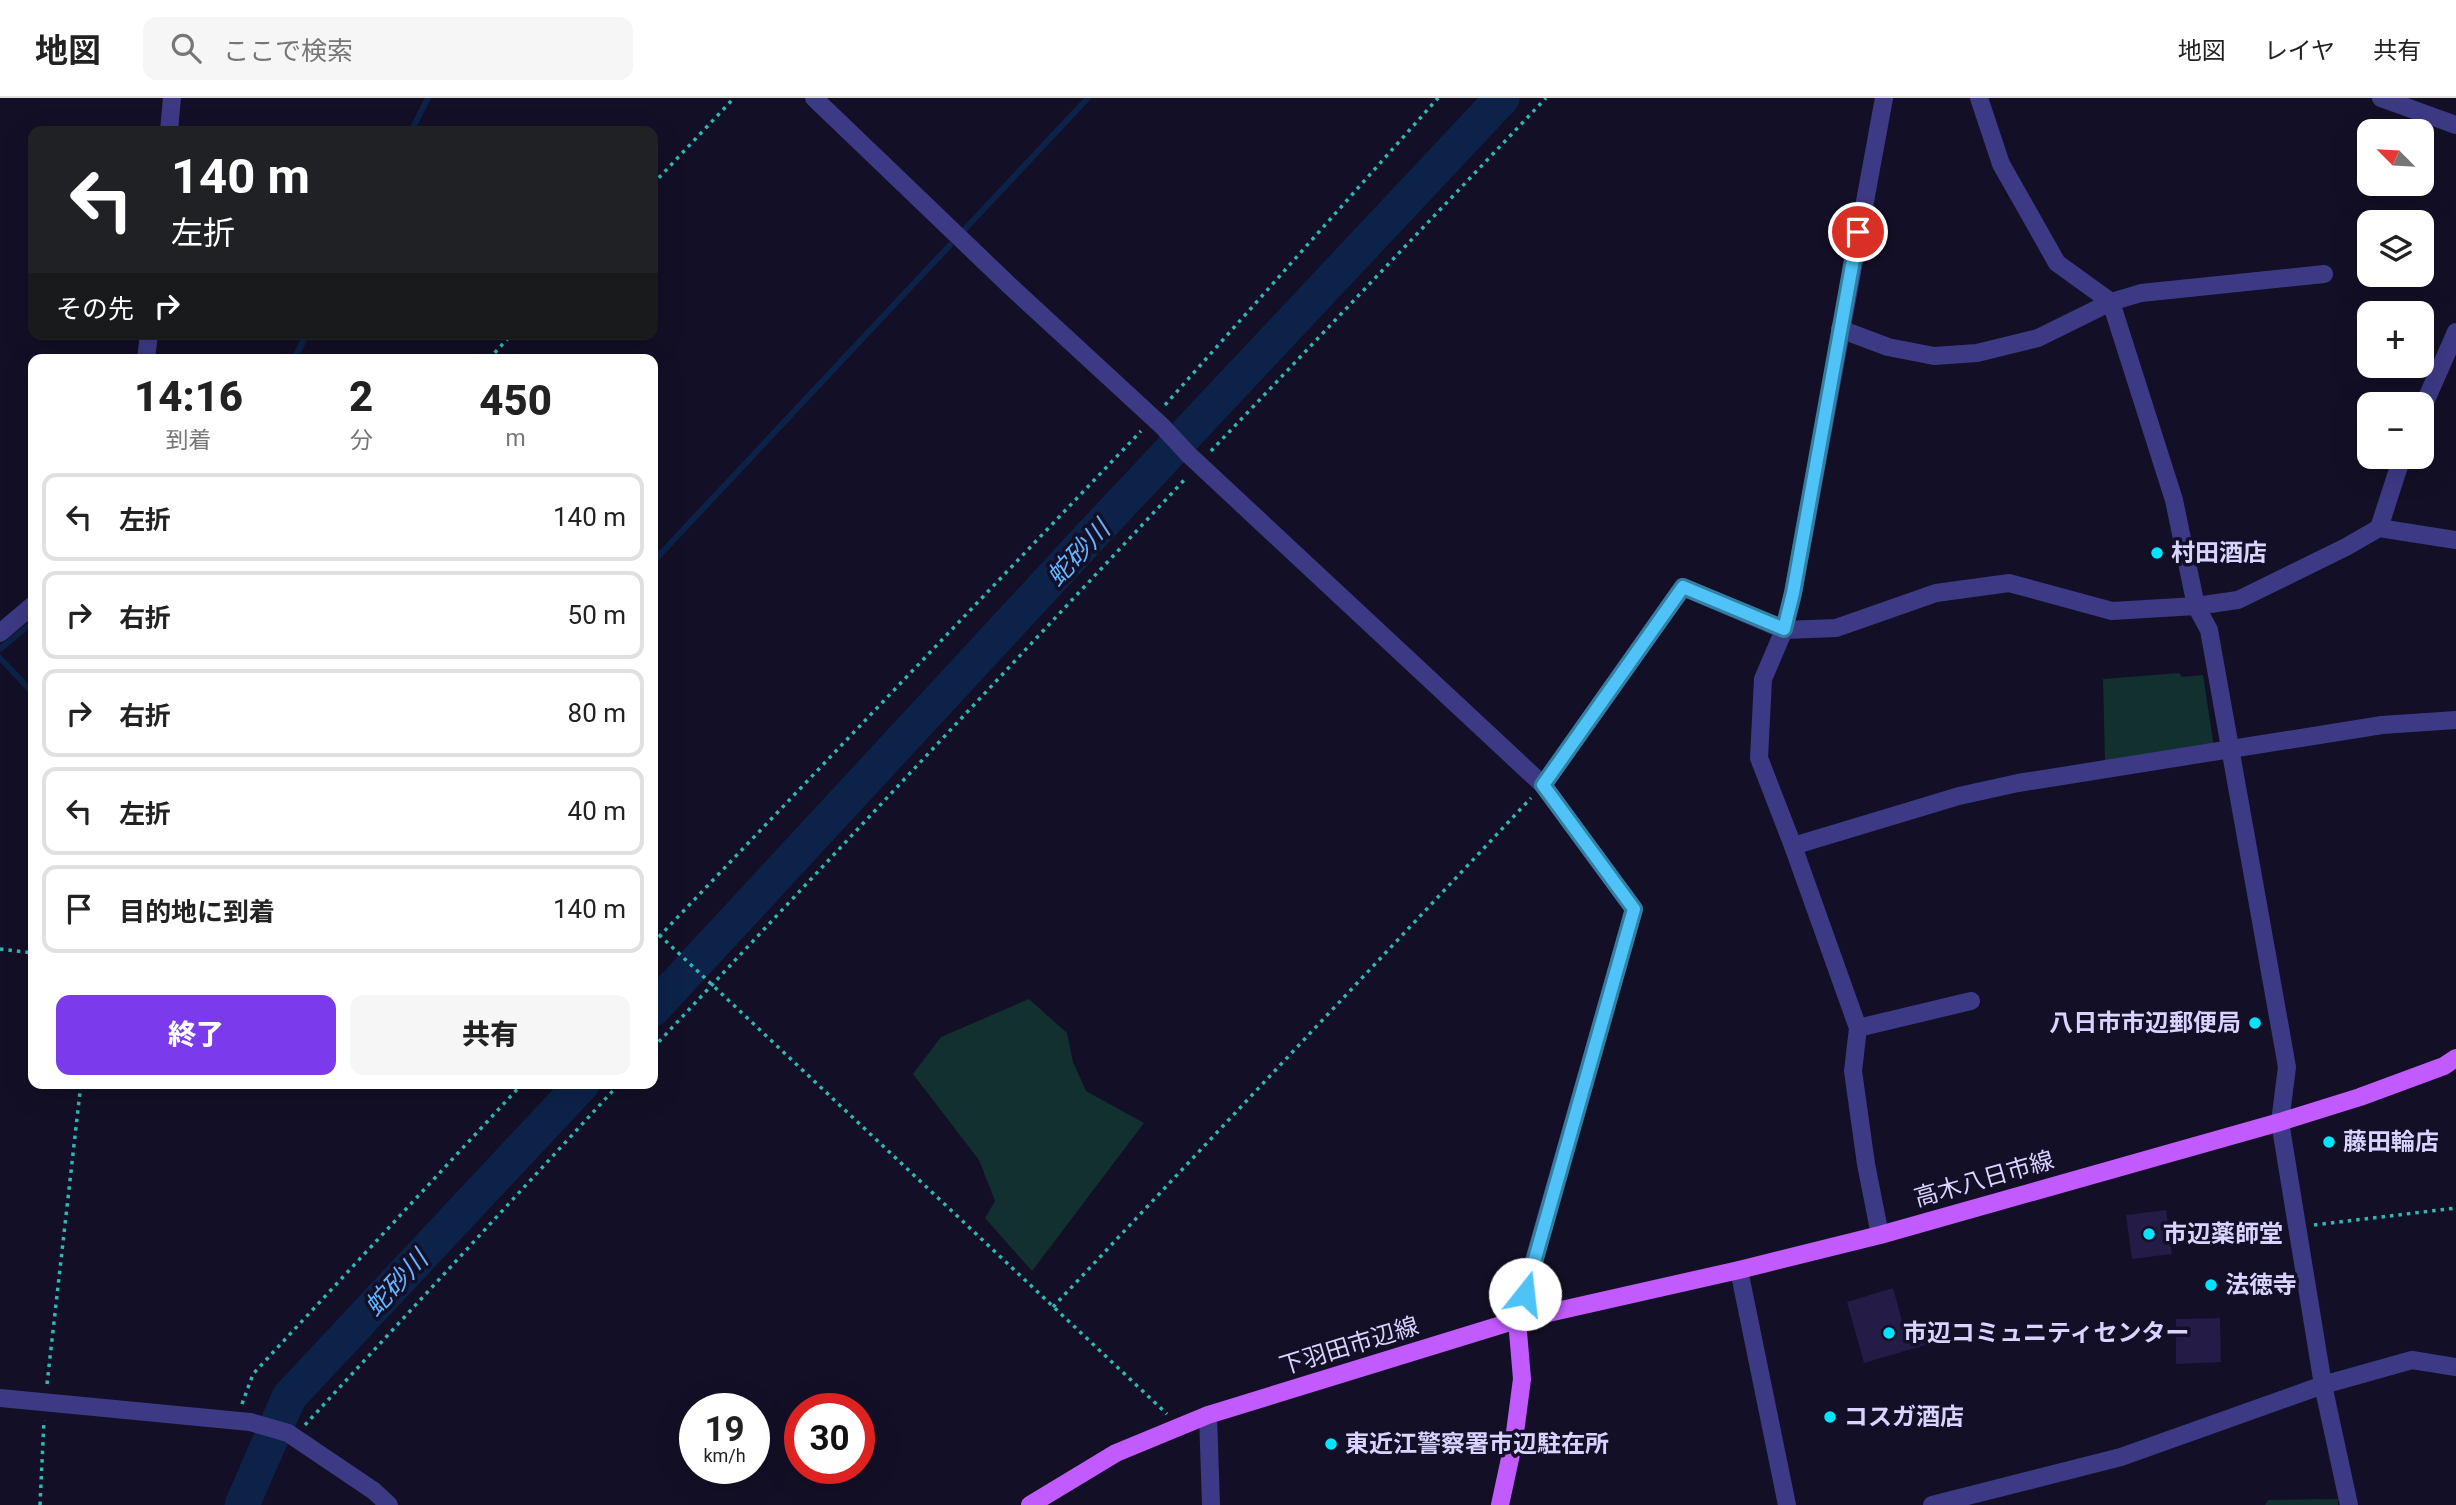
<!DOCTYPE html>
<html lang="ja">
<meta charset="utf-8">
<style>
body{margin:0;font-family:Roboto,"Noto Sans JP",sans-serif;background:#f6f6f6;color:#222;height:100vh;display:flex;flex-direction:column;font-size:26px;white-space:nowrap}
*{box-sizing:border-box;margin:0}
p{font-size:23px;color:#767676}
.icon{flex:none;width:38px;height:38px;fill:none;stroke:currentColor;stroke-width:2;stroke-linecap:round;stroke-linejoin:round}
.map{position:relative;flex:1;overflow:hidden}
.sheet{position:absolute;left:28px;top:256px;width:630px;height:735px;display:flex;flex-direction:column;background:#fff;border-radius:14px;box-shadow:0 7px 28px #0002}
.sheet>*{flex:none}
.banner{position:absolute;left:28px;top:28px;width:630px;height:214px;border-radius:14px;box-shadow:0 7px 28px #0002;background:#202124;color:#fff;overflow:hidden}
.needle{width:46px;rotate:294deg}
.controls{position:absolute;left:2357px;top:21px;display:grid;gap:14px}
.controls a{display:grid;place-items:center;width:77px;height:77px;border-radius:14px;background:#fff;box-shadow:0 7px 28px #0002;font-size:35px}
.speed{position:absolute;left:679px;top:1295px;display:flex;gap:14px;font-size:35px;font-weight:700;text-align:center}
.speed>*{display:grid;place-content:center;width:91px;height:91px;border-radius:50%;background:#fff;box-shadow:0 7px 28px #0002;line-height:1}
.speed small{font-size:18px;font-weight:400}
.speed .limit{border:10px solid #d22;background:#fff;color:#111}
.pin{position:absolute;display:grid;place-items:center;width:60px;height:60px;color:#fff;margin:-30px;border:4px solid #fff;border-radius:50%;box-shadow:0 2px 7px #0007}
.me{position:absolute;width:77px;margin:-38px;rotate:16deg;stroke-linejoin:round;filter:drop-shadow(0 0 5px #0008)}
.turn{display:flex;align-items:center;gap:24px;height:147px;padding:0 28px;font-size:32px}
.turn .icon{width:91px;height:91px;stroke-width:2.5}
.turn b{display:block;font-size:49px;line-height:60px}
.then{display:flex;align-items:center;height:66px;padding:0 28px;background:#0003;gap:14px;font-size:26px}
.eta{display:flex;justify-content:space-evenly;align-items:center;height:119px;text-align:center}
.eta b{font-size:42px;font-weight:800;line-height:49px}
.primary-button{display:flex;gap:14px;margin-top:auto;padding:14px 28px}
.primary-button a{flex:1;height:80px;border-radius:14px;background:#7c3aed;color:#fff;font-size:28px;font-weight:800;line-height:80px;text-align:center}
.primary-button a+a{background:#f6f6f6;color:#222}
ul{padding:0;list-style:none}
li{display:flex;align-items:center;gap:21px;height:88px;margin:0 14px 10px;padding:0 14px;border:4px solid #e0e0e0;border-radius:14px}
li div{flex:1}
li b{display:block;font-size:26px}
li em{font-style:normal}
header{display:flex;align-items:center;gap:42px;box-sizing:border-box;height:98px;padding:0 35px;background:#fff;border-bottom:2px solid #e0e0e0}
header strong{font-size:33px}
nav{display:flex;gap:38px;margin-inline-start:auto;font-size:24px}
.search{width:490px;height:63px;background:#f6f6f6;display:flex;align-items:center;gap:18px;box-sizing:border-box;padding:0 24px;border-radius:14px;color:#767676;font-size:26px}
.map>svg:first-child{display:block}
</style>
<header>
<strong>地図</strong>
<div class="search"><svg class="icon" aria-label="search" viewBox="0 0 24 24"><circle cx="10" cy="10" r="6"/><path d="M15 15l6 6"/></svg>ここで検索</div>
<nav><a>地図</a><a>レイヤ</a><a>共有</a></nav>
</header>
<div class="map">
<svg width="2456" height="1407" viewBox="0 0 2456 1407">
<rect width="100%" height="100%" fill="#130f26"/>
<g fill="#12302f">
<path d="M 2179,575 L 2182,579 L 2203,577 L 2214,649 L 2105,664 L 2103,581 Z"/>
<path d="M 1029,901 L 1067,935 L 1073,964 L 1086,993 L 1144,1025 L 1032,1173 L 985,1120 L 995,1103 L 979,1062 L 913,976 L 941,939 Z"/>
<path d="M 2338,1401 L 2338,1407 L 2265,1407 L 2268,1402 Z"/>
</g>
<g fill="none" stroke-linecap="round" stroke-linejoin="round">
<g stroke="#0c2248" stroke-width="6">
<path d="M 411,33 L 428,0"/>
<path d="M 964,132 L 1088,0"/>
<path d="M 294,261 L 307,236"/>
<path d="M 653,464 L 950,147"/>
<path d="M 0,551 L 33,524"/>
<path d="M 0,560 L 33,595"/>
</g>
<g stroke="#0c2248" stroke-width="35">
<path d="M 653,911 L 1086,443 L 1502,0"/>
<path d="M 242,1407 L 289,1299 L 583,985"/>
</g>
</g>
<g fill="#241b47">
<path d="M 2166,1112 L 2172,1156 L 2132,1161 L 2126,1117 Z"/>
<path d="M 1893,1190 L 1902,1223 L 1919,1223 L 1925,1247 L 1864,1265 L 1847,1204 Z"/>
<path d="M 2220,1220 L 2221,1264 L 2176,1266 L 2176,1221 Z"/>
</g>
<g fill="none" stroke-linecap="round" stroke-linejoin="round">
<g stroke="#2fb8b0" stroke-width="3.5" stroke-dasharray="3.5 5" stroke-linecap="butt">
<path d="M 653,86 L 734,0"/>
<path d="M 489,261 L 512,236"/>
<path d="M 1165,307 L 1438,0"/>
<path d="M 1211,353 L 1546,0"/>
<path d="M 653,831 L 1167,1316"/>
<path d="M 653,845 L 1141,333"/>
<path d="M 0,851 L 33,855"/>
<path d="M 653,950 L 1187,379"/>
<path d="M 2314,1127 L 2456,1110"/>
<path d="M 2167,1130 L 2198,1126 L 2280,1134"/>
<path d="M 1053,1209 L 1531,700"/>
<path d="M 47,1286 L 81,985"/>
<path d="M 242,1306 L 253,1276 L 523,985"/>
<path d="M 305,1327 L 620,985"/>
<path d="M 40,1407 L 44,1322"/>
</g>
<g stroke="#3d3a85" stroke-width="18">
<path d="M 814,0 L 1009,187 L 1162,328 L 1188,356 L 1543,687 L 1634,811 L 1517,1222"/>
<path d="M 1979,0 L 2001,66 L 2057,165 L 2111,204 L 2174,402 L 2196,508 L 2209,532 L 2287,969 L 2280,1024 L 2323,1287 L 2349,1407"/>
<path d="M 2381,0 L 2456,27"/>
<path d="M 169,33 L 172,0"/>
<path d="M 1840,231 L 1888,249 L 1934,258 L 1977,255 L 2038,240 L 2111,204 L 2141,195 L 2324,176"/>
<path d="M 146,261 L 149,236"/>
<path d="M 2422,311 L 2456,234"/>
<path d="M 2379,430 L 2402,359"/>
<path d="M 0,535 L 33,507"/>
<path d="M 1543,687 L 1683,489 L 1784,532 L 1836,530 L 1936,495 L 2009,485 L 2112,513 L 2196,508 L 2238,502 L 2346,449 L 2379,430 L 2456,442"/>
<path d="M 1793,748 L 1959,698 L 2018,685 L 2382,627 L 2456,622"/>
<path d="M 1858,930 L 1971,903"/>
<path d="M 1880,1137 L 1866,1066 L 1853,973 L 1858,930 L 1793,748 L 1759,660 L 1763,581 L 1784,532 L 1793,495 L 1884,0"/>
<path d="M 1739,1172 L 1787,1407"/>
<path d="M 0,1300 L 250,1324 L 288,1335 L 374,1393 L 389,1407"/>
<path d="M 1208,1317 L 1211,1407"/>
<path d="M 1932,1407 L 2121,1359 L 2323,1287 L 2412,1262 L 2456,1269"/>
</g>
<g stroke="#c25bff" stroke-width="18">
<path d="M 1030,1407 L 1116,1355 L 1208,1317 L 1517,1222 L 1739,1172 L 1880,1137 L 2280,1024 L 2360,999 L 2444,968 L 2456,960"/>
<path d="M 1500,1407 L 1514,1342 L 1522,1281 L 1517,1222"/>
</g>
</g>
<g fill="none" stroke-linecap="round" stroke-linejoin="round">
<defs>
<path id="route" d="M 1525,1196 L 1634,811 L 1543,687 L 1683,489 L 1784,531 L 1793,495 L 1858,134"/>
</defs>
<use href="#route" stroke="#337fa1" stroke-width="18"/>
<use href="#route" stroke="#4fc3f7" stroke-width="12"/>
</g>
<g fill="#00e5ff" stroke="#130f26" stroke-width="2.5">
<circle cx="2157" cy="455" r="7"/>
<circle cx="2255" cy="925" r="7"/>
<circle cx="2329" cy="1044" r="7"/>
<circle cx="2149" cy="1136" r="7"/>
<circle cx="2211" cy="1187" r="7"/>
<circle cx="1889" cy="1235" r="7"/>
<circle cx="1830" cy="1319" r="7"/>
<circle cx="1331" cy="1346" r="7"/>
</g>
<g text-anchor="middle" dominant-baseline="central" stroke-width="7" stroke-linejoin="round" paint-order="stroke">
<g font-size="24" font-weight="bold" fill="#d9d4ff" stroke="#130f26" text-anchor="start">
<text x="2171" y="455">村田酒店</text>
<text x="2241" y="925" text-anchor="end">八日市市辺郵便局</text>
<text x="2343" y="1044">藤田輪店</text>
<text x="2163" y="1136">市辺薬師堂</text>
<text x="2225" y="1187">法徳寺</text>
<text x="1903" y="1235">市辺コミュニティセンター</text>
<text x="1844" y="1319">コスガ酒店</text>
<text x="1345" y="1346">東近江警察署市辺駐在所</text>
</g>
<g font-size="24" fill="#d9d4ff" stroke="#130f26">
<text transform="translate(1984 1081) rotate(-16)">高木八日市線</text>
<text transform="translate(1349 1248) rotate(-17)">下羽田市辺線</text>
</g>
<g font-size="26" font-style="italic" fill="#62b6ff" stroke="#130f26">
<text transform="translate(1078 455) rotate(-47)">蛇砂川</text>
<text transform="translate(396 1185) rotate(-47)">蛇砂川</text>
</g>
</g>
</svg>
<div class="controls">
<a><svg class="needle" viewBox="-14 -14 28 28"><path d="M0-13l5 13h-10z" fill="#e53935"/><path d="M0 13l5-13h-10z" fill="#767676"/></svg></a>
<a><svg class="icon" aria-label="layers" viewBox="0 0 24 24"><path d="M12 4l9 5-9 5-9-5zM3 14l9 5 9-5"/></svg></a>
<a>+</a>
<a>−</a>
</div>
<div class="speed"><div>19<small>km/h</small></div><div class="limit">30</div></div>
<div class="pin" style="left:1858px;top:134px;background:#d93025"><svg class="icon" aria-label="arrive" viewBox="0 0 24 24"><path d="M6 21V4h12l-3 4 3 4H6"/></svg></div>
<svg class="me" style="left:1525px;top:1196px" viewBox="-20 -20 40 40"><circle r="19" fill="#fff"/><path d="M0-13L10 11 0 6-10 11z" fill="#4fc3f7"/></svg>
<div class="banner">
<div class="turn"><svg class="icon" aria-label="left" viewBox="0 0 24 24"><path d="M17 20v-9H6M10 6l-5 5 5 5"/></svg><div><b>140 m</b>左折</div></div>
<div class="then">その先<svg class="icon" aria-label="right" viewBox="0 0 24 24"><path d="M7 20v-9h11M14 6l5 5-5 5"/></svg></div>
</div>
<section class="sheet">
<div class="eta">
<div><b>14:16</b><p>到着</p></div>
<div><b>2</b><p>分</p></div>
<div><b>450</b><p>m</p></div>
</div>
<ul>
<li><svg class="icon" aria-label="left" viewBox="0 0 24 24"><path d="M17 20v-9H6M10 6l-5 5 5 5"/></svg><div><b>左折</b></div><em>140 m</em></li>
<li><svg class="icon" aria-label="right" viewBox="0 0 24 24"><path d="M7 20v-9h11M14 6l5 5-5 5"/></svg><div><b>右折</b></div><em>50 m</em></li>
<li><svg class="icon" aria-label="right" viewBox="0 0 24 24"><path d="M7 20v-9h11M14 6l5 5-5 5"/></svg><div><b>右折</b></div><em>80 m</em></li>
<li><svg class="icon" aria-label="left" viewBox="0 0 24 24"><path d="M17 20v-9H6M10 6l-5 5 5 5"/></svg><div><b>左折</b></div><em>40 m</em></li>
<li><svg class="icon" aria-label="arrive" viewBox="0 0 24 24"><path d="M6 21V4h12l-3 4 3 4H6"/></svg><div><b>目的地に到着</b></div><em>140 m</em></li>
</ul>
<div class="primary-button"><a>終了</a><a>共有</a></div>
</section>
</div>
